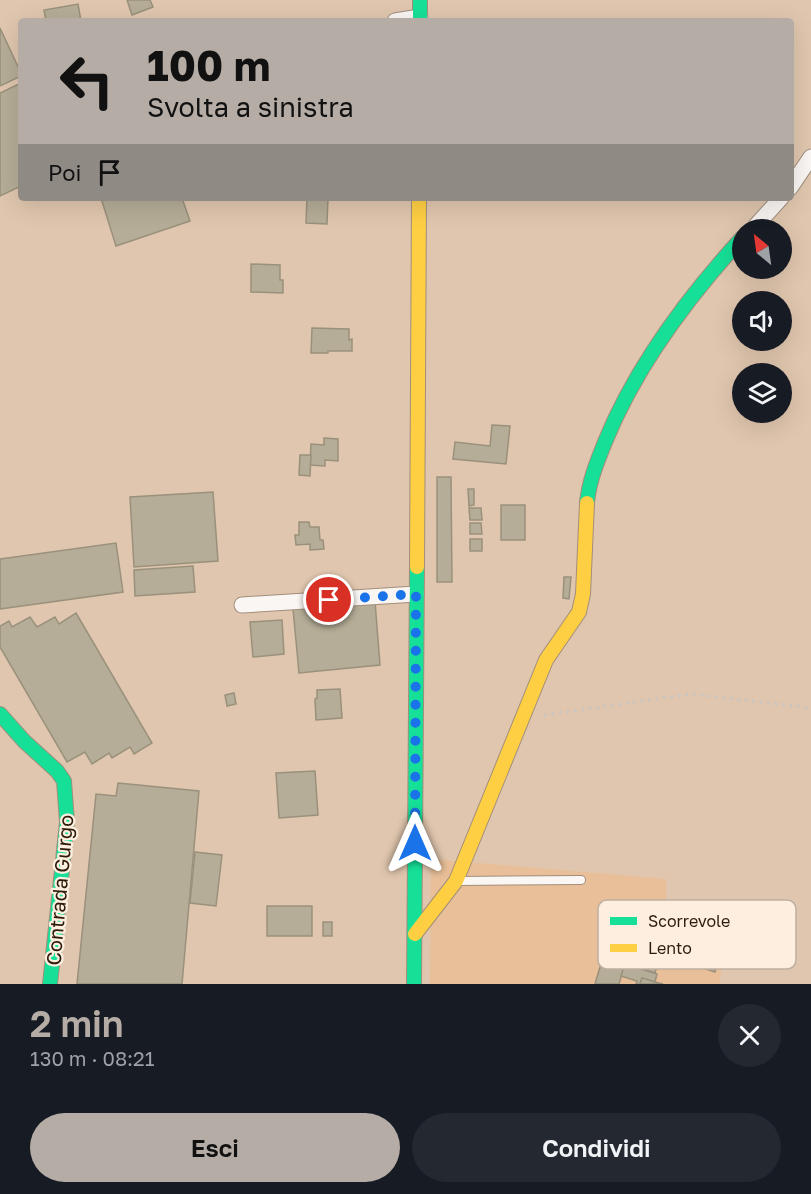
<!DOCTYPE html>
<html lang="it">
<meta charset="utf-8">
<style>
body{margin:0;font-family:"Golos Text",sans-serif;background:#242831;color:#f1f3f6;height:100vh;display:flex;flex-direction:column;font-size:22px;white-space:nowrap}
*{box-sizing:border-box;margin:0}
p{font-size:20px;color:#9ea1a6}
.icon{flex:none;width:33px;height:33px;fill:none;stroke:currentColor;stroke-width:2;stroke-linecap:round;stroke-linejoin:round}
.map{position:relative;height:984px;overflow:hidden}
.side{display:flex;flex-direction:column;background:#171b24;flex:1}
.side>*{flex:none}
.guide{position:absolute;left:18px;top:18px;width:776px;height:183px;border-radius:6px;box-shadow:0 6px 24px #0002;background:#b5ada5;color:#111;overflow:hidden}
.needle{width:39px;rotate:331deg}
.buttons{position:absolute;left:732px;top:219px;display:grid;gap:12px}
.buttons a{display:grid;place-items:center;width:60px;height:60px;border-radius:50%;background:#171b24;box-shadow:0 6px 24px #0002;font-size:30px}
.pin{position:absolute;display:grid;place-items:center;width:51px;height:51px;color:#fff;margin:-26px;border:3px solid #fff;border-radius:50%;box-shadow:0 2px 6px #0007}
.me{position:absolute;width:66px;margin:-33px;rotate:0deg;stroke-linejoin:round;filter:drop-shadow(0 0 4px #0008)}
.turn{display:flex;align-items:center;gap:21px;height:126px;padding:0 30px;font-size:27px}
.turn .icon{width:78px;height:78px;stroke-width:2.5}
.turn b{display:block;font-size:42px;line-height:51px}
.then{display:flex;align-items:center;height:57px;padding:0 30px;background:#0003;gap:12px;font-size:22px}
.round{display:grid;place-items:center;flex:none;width:63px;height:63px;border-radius:32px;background:#242831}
.summary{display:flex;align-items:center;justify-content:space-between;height:102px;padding:0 30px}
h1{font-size:36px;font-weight:600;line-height:45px;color:#b5ada5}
.button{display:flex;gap:12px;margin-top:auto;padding:12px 30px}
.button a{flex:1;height:69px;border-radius:36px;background:#b5ada5;color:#111;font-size:24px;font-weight:600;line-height:69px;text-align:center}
.button a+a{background:#242831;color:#f1f3f6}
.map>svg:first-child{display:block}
</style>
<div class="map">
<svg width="811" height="984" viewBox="0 0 811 984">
<rect width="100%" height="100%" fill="#e0c6ae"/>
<path fill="#e8bf98" d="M 431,859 L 666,879 L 666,903 L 734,907 L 719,984 L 430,984 Z"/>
<g fill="#b5ad97" stroke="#9a917c" stroke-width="1.5">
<path d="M 127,0 L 150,0 L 153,7 L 132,15 Z"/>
<path d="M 78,4 L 81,21 L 46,21 L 44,10 Z"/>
<path d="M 0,28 L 21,73 L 21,76 L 0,86 Z"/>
<path d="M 21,83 L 21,186 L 0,196 L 0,93 Z"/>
<path d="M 101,198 L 182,198 L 190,221 L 116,246 Z"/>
<path d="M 307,198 L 328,198 L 327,224 L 306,223 Z"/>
<path d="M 251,264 L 280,265 L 280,280 L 283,280 L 283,293 L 251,292 Z"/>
<path d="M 312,328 L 349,329 L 349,340 L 352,339 L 352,351 L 328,351 L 328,353 L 311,353 Z"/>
<path d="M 492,425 L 510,426 L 506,464 L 453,459 L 455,442 L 490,446 Z"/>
<path d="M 324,438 L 338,439 L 338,461 L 325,460 L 325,466 L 310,465 L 311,444 L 324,445 Z"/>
<path d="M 300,455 L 311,455 L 310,476 L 299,475 Z"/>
<path d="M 437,477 L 451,477 L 452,582 L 437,582 Z"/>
<path d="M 468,489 L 474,489 L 474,505 L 469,506 Z"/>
<path d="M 213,492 L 218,561 L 134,567 L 130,497 Z"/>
<rect x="501" y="505" width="24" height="35"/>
<path d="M 469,508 L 481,508 L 482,520 L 470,520 Z"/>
<path d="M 299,522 L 309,522 L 310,527 L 319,527 L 320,540 L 323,540 L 324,549 L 310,550 L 310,544 L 296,545 L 295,535 L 299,535 Z"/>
<path d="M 470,523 L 481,523 L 482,534 L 470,534 Z"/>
<rect x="470" y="539" width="12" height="12"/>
<path d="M 116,543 L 123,592 L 0,609 L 0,559 Z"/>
<path d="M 193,566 L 195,592 L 135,596 L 134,570 Z"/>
<path d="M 564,577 L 571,577 L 569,599 L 563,598 Z"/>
<path d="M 375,601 L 380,665 L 299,673 L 293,609 Z"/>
<path d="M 76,613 L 152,743 L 134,754 L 130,747 L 112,758 L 109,753 L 92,764 L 85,752 L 67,762 L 0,647 L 0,626 L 9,621 L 12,627 L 30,617 L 37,627 L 55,617 L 59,624 Z"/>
<path d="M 282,620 L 284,654 L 253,657 L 250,622 Z"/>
<path d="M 340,689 L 342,718 L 316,720 L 315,699 L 317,698 L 317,690 Z"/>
<path d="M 234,693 L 236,704 L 227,706 L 225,695 Z"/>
<path d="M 315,771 L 318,815 L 279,818 L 276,773 Z"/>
<path d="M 118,783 L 199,791 L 182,984 L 77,984 L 96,794 L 116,796 Z"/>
<path d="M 195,852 L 222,855 L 216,906 L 190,903 Z"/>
<rect x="267" y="906" width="45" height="30"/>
<rect x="323" y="922" width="9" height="14"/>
<path d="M 607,947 L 658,963 L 655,973 L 603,957 Z"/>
<path d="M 603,957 L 625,964 L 619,984 L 595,984 Z"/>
<path d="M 698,960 L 717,965 L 715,972 L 697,966 Z"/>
<path d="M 625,964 L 657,974 L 655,982 L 642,978 L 640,984 L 636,984 L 637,981 L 621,976 Z"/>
<path d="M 642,978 L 655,982 L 663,984 L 640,984 Z"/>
</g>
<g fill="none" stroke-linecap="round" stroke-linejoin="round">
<defs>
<path id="lane" d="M 458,881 L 581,880"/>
<g id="street">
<path d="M 395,21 L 420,17"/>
<path d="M 790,188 L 811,157"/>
<path d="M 752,230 L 781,198"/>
<path d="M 242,605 L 416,594"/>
</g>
<g id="fast">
<path d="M 420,0 L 420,21"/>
<path d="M 587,503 C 589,481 597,462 605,442 C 636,366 687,298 742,238"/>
<path d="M 0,714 L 24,741 L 57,771 L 64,781 L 67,822 L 50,984"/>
<path d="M 414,984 L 417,567"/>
</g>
<g id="slow">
<path d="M 417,567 L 419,198"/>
<path d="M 415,934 L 456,881 L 546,660 L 579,612 L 583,594 L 587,503"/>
</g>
</defs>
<use href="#lane" stroke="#a28e7b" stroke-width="10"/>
<use href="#street" stroke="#a28e7b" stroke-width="17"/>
<use href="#fast" stroke="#a28e7b" stroke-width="16"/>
<use href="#slow" stroke="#a28e7b" stroke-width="16"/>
<path stroke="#cdc5be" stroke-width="3" stroke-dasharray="3 4.5" stroke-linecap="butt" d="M 544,715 L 691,694 L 811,708"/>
<use href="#lane" stroke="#faf6f3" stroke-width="8"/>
<use href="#street" stroke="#faf6f3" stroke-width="15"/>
<use href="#fast" stroke="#16e098" stroke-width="14"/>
<use href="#slow" stroke="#ffcf43" stroke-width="14"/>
</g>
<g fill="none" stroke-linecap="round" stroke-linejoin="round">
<path stroke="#1a73e8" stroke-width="10" stroke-dasharray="0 18" d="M 329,600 L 416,594 L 415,843"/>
</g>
<g text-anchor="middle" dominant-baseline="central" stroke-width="4.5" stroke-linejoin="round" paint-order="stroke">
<g font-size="20" fill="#2c1b09" stroke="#fdeee0">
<text transform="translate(59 890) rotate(-85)">Contrada Gurgo</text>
</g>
</g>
<rect x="598" y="900" width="198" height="69" rx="9" fill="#fdeee0" stroke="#beafa0" stroke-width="1.5"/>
<rect x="610" y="917" width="27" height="8" fill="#16e098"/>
<rect x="610" y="944" width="27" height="8" fill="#ffcf43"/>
<g font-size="16" fill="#2c1b09">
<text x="648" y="927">Scorrevole</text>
<text x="648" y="954">Lento</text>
</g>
</svg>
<div class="buttons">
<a><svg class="needle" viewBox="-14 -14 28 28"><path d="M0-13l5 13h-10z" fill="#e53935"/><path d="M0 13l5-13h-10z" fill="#9ea1a6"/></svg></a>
<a><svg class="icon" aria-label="sound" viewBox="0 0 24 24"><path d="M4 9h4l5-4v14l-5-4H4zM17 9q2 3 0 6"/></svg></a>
<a><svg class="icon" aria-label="layers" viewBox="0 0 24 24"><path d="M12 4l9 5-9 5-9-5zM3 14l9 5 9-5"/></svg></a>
</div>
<div class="pin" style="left:329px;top:600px;background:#d93025"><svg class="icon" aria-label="arrive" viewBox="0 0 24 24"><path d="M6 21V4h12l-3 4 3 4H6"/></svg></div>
<svg class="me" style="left:415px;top:843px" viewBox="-20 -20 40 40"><path d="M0-17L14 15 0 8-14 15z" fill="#1a73e8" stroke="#fff" stroke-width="4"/></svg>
<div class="guide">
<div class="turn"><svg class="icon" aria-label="left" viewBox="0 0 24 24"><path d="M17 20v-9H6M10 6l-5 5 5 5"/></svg><div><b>100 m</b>Svolta a sinistra</div></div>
<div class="then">Poi<svg class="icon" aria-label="arrive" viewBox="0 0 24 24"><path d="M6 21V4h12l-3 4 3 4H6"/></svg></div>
</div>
</div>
<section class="side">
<div class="summary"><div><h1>2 min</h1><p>130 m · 08:21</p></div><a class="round"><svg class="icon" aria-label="close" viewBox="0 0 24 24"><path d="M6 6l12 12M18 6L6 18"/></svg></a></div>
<div class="button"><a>Esci</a><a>Condividi</a></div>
</section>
